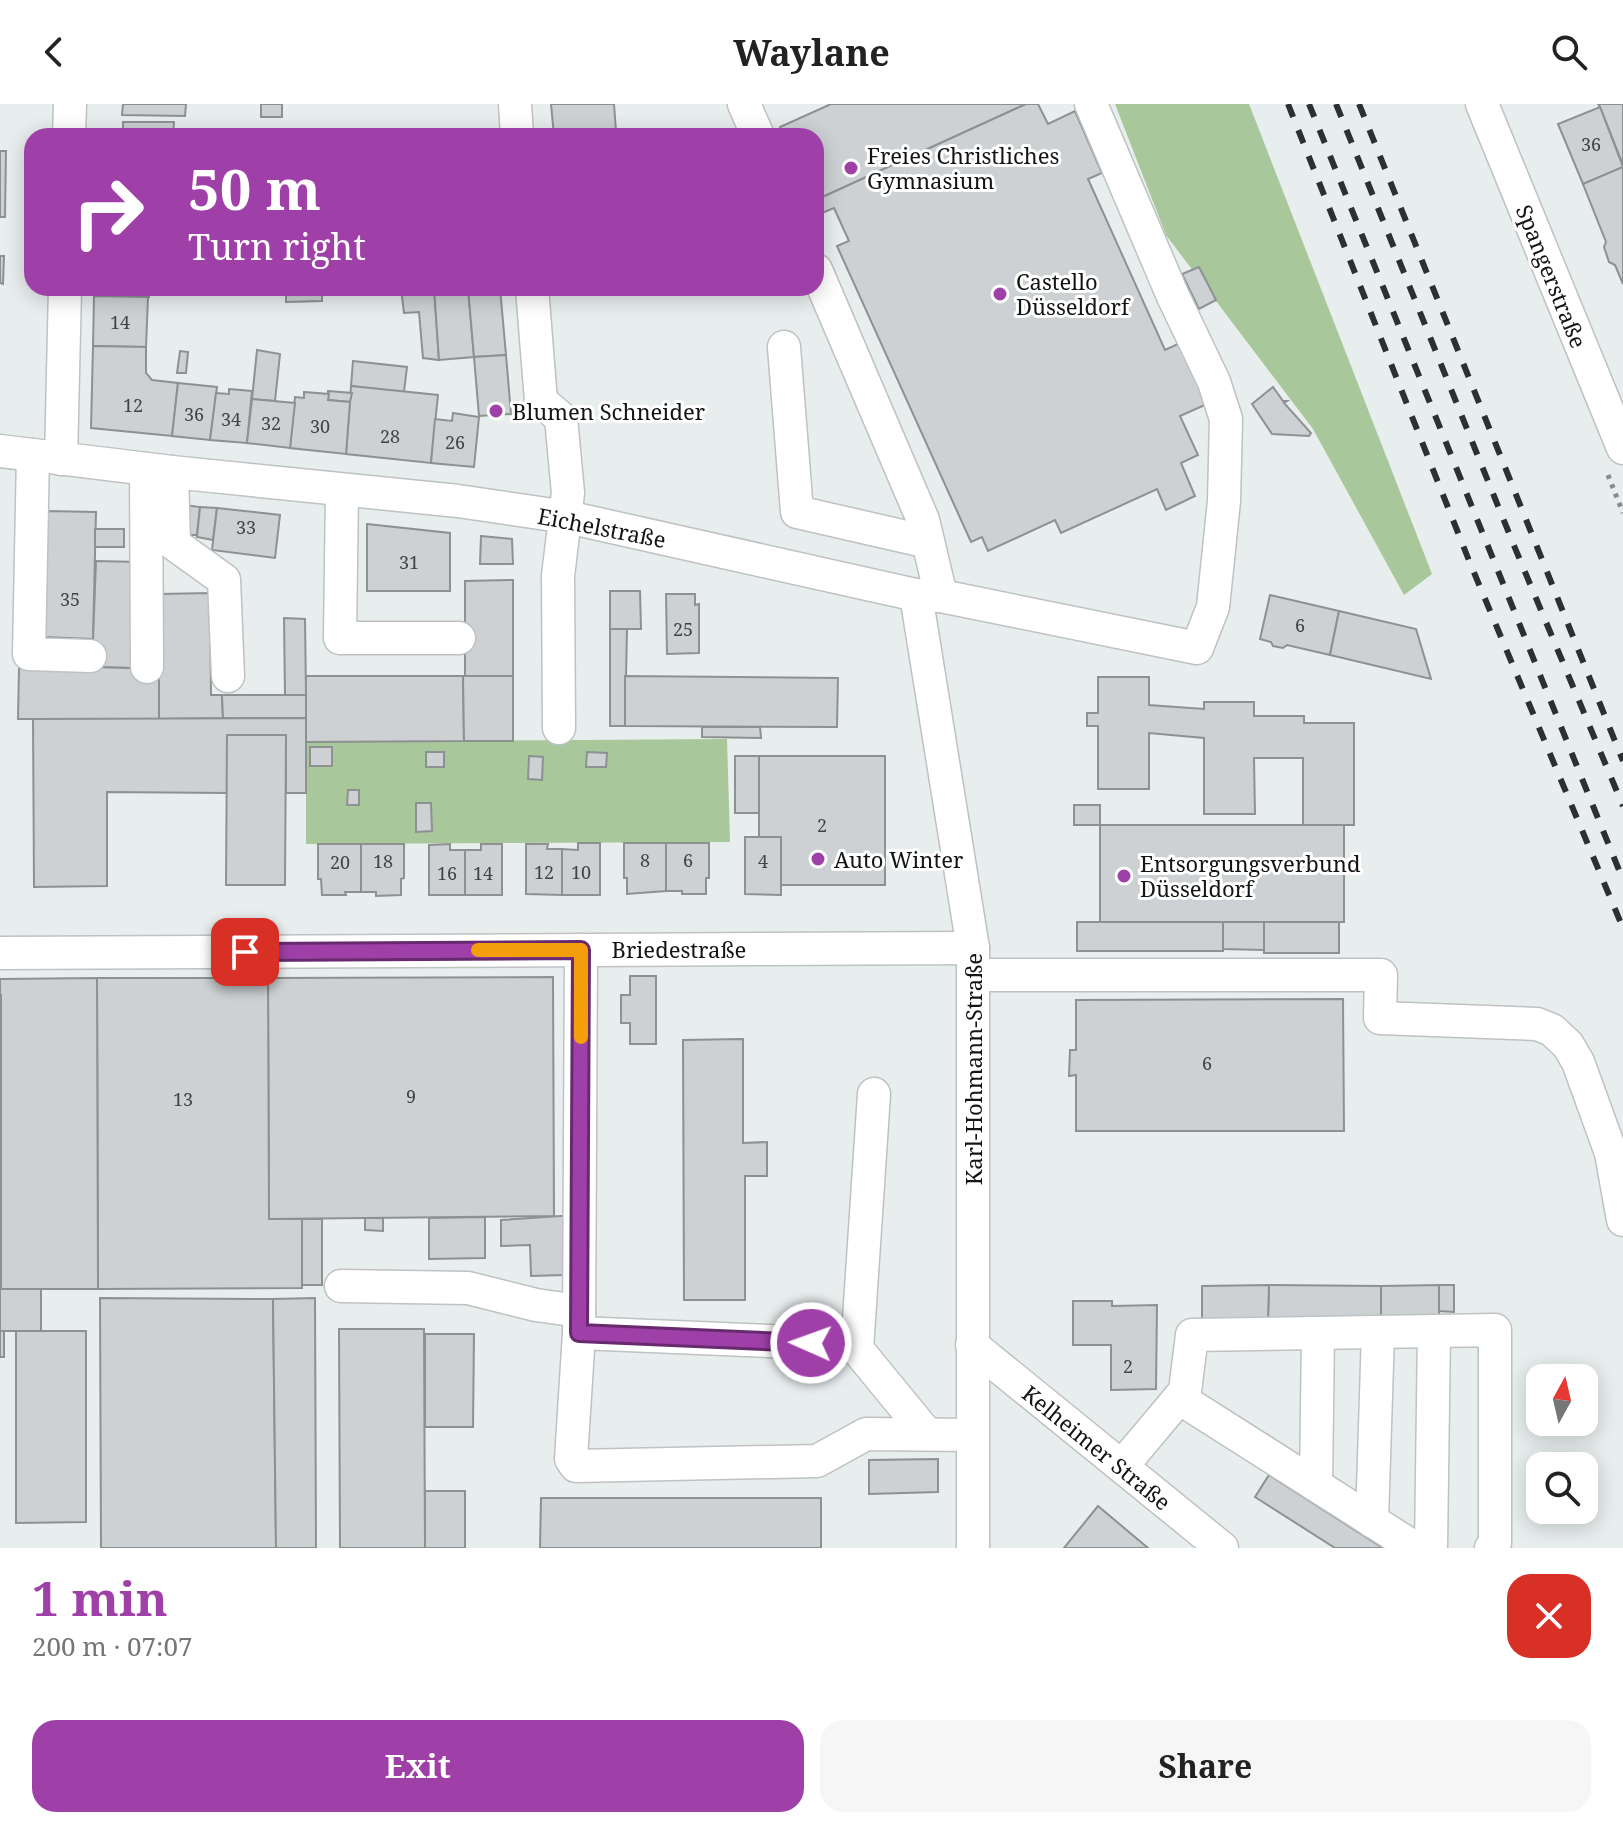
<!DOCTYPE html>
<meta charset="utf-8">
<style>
body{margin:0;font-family:"Noto Serif",serif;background:#f6f6f6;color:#222;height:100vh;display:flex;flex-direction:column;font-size:30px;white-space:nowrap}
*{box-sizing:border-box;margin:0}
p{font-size:26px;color:#767676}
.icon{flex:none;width:44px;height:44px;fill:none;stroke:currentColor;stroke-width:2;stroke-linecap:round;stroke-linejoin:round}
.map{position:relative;height:1444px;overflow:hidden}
.side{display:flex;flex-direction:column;background:#fff;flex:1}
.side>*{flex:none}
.guide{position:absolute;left:24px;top:24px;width:800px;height:168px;border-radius:24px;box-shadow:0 4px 20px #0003;background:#9f40a9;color:#fff;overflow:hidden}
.needle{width:52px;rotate:8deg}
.controls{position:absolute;left:1526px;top:1260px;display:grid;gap:16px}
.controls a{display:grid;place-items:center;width:72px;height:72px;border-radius:16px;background:#fff;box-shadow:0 4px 20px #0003;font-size:40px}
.pin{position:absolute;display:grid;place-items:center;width:68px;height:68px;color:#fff;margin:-34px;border-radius:16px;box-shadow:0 4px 12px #0006}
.me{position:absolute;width:88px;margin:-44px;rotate:272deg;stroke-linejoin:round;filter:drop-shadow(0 0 6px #0008)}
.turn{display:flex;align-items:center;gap:28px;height:168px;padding:0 32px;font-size:36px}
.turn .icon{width:104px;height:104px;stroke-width:2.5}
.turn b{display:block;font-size:56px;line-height:68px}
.round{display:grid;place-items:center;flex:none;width:84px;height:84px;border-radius:24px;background:#f6f6f6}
.head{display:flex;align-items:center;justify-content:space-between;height:136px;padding:0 32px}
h1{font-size:48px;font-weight:700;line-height:60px;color:#9f40a9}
.primary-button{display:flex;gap:16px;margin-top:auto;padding:16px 32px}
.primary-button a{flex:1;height:92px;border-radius:24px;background:#9f40a9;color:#fff;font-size:32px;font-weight:700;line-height:92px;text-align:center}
.primary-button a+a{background:#f6f6f6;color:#222}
header{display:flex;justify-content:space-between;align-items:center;height:104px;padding:0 32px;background:#fff;font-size:36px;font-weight:700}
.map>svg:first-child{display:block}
</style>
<header><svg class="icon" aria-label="back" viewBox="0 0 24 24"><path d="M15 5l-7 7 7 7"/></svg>Waylane<svg class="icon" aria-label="search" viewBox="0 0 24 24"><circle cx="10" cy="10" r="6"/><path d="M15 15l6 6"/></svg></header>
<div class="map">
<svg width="1623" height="1444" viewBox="0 0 1623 1444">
<rect width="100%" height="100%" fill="#e8eded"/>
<g fill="#a8c79a">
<path d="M 1115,0 L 1249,0 L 1432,470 L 1404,491 L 1313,325 L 1166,131 Z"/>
<path d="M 727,635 L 730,738 L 306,740 L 306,638 Z"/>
</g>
<g fill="#cdd1d3" stroke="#8d9192" stroke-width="2">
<path d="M 123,0 L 186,0 L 185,12 L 122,11 Z"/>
<rect x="261" y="0" width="21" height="13"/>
<path d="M 551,0 L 614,0 L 616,27 L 626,26 L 626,32 L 554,32 Z"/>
<path d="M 831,0 L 1026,0 L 816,96 L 816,32 L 784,32 L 780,23 Z"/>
<path d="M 1026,0 L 1038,0 L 1048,20 L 1075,7 L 1102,69 L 1088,75 L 1165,246 L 1180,239 L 1207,300 L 1180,312 L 1198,351 L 1181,359 L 1195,392 L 1166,406 L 1157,385 L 1061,429 L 1055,416 L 988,447 L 982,433 L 971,438 L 837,142 L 849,137 L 834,104 L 822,109 L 816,96 Z"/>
<path d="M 1598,0 L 1623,0 L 1623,61 L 1600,3 Z"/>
<path d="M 1600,3 L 1623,63 L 1583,80 L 1558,20 Z"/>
<path d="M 123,18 L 174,18 L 173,32 L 123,32 Z"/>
<path d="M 0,47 L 6,47 L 5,113 L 0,113 Z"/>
<path d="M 1623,63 L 1623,180 L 1615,161 L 1609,158 L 1604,143 L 1606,138 L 1583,80 Z"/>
<path d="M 0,152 L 4,152 L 3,180 L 0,179 Z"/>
<path d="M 1199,163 L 1216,196 L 1199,205 L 1182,170 Z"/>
<path d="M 94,184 L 149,184 L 149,193 L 94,192 Z"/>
<path d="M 286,184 L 322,184 L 322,197 L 286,198 Z"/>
<rect x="322" y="184" width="18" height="6"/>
<path d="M 401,184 L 434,184 L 439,256 L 423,254 L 419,208 L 404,209 Z"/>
<path d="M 434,184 L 468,184 L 474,253 L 439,256 Z"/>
<path d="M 468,184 L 500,184 L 506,251 L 474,253 Z"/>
<path d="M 94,192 L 148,193 L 146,243 L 93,242 Z"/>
<path d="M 93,242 L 146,243 L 146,269 L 152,276 L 178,279 L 172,332 L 91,324 Z"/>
<path d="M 257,246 L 280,250 L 275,297 L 252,295 Z"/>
<path d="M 180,247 L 188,248 L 186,269 L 177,269 Z"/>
<path d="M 506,251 L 511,310 L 479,312 L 474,253 Z"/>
<path d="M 353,257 L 407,263 L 404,288 L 351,282 Z"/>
<path d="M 178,279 L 217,283 L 210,336 L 172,332 Z"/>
<path d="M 351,282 L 438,291 L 431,359 L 346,350 Z"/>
<path d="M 1273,283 L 1283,297 L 1287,297 L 1284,299 L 1311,329 L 1309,332 L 1272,330 L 1252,300 Z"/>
<path d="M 229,285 L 252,287 L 247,339 L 210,336 L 216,289 L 229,290 Z"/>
<path d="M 328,287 L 352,289 L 350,298 L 328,296 Z"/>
<path d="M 304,288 L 329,290 L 328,296 L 350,298 L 346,350 L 290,344 L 295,293 L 304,294 Z"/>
<path d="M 252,295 L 295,299 L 290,344 L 247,339 Z"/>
<path d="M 453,309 L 479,313 L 474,363 L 431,359 L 435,315 L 452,317 Z"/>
<path d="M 184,401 L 200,403 L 197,431 L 190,431 Z"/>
<path d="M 200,403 L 217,404 L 213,436 L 197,433 Z"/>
<path d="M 217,404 L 280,411 L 275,454 L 212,446 Z"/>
<path d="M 47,407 L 96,408 L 93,535 L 43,533 Z"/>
<path d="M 367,420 L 450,429 L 450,487 L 367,487 Z"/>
<rect x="95" y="425" width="29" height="18"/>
<path d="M 481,432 L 512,435 L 513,460 L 480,460 Z"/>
<path d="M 96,457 L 139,458 L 136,564 L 92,563 Z"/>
<path d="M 513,476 L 513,572 L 465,572 L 465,477 Z"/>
<path d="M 610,487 L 640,487 L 641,525 L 610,525 Z"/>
<path d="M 210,489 L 211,591 L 222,591 L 223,614 L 159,615 L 159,490 Z"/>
<path d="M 666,490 L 695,490 L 695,501 L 699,500 L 699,549 L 667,550 Z"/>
<path d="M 1270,491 L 1339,507 L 1330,551 L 1287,541 L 1283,544 L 1273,542 L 1271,538 L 1260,535 Z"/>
<path d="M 1339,507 L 1416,525 L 1431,575 L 1330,551 Z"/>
<path d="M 284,514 L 305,515 L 306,591 L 285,591 Z"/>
<path d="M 610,525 L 627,525 L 625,622 L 610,622 Z"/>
<path d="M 92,563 L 159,565 L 159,615 L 18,615 L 19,564 Z"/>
<path d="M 306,572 L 463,572 L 464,637 L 306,638 Z"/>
<path d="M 463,572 L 513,572 L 513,637 L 464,637 Z"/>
<path d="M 625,572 L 838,574 L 837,623 L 625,622 Z"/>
<path d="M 1098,573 L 1149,573 L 1149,601 L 1204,605 L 1204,598 L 1254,598 L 1254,612 L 1304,612 L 1304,619 L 1354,619 L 1354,721 L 1303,721 L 1303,654 L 1254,654 L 1255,710 L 1204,710 L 1204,634 L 1149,629 L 1149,685 L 1098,685 L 1098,622 L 1087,622 L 1087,609 L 1098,609 Z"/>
<path d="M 222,591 L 306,591 L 306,614 L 223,614 Z"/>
<path d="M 306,614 L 306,689 L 286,689 L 286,631 L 227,631 L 227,689 L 107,688 L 107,782 L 34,783 L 33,615 Z"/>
<path d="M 702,623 L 760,623 L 761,634 L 702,633 Z"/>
<path d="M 227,631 L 286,631 L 285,781 L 226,781 Z"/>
<rect x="310" y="643" width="22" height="19"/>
<rect x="426" y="648" width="18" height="15"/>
<path d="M 587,648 L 607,649 L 606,663 L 586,663 Z"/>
<path d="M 529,652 L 543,653 L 542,676 L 528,675 Z"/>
<rect x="735" y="652" width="24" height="57"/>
<path d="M 759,652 L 885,652 L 885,781 L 781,781 L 781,733 L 759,733 Z"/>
<path d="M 348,686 L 359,686 L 359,701 L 347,701 Z"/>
<path d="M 416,699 L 431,699 L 432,727 L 416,728 Z"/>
<rect x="1074" y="701" width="26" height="20"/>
<rect x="1100" y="721" width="244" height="97"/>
<path d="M 745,733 L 781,733 L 781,791 L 745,790 Z"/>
<path d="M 578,739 L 600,739 L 600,791 L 562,791 L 562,745 L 578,746 Z"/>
<path d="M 624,739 L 666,739 L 666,787 L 627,790 L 627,774 L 624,774 Z"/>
<path d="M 666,739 L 709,739 L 709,774 L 706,774 L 706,790 L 682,790 L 682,787 L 666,787 Z"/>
<path d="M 318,740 L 361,740 L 361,788 L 345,788 L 346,791 L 322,791 L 321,775 L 318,775 Z"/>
<path d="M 361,740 L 404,740 L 404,774 L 401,775 L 401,791 L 376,792 L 376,788 L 361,788 Z"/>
<path d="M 450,740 L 450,746 L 465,746 L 465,791 L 429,791 L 429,741 Z"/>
<path d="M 481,740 L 502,740 L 502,791 L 465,791 L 465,746 L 481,746 Z"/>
<path d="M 526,740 L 548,740 L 547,745 L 562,745 L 562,791 L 526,790 Z"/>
<rect x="1077" y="818" width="146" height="29"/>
<path d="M 1223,818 L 1264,818 L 1264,846 L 1223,845 Z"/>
<rect x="1264" y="818" width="75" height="31"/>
<path d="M 630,872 L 656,872 L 656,940 L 630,940 L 630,919 L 621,919 L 621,891 L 630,891 Z"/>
<path d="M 553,873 L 554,1112 L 269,1115 L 268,874 Z"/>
<path d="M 97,874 L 268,874 L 269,1115 L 302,1115 L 302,1184 L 98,1185 Z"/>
<path d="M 97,874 L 98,1185 L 1,1185 L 0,875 Z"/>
<path d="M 1,890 L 1,1185 L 0,1185 Z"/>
<path d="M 1343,895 L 1344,1027 L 1076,1027 L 1076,971 L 1069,972 L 1070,946 L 1076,946 L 1076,896 Z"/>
<path d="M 743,935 L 743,1039 L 767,1038 L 767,1072 L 745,1072 L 745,1196 L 684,1196 L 683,936 Z"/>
<path d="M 575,1111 L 575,1147 L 563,1147 L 564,1171 L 531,1172 L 530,1141 L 501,1142 L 501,1116 Z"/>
<path d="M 485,1113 L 485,1154 L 429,1155 L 429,1114 Z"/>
<path d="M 365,1114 L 383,1114 L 383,1127 L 365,1126 Z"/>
<rect x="302" y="1115" width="20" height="66"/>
<path d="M 1269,1181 L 1381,1182 L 1381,1215 L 1268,1215 Z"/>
<path d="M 1269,1181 L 1268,1215 L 1202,1215 L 1202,1182 Z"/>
<path d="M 1439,1181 L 1439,1214 L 1381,1215 L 1381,1182 Z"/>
<path d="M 1439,1181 L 1454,1181 L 1454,1208 L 1439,1207 Z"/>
<rect x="0" y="1185" width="41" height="42"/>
<path d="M 100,1194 L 273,1195 L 276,1444 L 101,1444 Z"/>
<path d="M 315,1194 L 316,1444 L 276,1444 L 273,1195 Z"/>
<path d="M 1073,1197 L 1112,1197 L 1112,1202 L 1157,1201 L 1156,1285 L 1111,1286 L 1111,1241 L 1073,1241 Z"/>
<path d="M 339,1225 L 424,1225 L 425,1444 L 340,1444 Z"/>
<rect x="0" y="1227" width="4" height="26"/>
<path d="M 16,1227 L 86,1227 L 86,1418 L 16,1419 Z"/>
<path d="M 425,1230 L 474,1230 L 473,1323 L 425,1323 Z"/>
<path d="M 938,1355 L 938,1388 L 869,1390 L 869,1356 Z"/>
<path d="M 1269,1371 L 1383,1444 L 1335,1444 L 1255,1393 Z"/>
<rect x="425" y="1387" width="40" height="57"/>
<path d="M 541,1394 L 821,1394 L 821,1444 L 540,1444 Z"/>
<path d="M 1098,1402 L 1148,1444 L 1064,1444 Z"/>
</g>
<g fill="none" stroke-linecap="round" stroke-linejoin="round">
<defs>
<g id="minor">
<path d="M 515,0 L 517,32"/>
<path d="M 744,0 L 758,32"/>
<path d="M 1482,0 L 1623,344"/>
<path d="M 69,32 L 70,0"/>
<path d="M 816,166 L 923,416 L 941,492"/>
<path d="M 532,184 L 541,297 L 561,314 L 568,389 L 558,472 L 559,624"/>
<path d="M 784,243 L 797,408 L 928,438"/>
<path d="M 0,347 L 172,368 L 458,397 L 567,413 L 916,491 L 941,492 L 1197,544 L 1213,503 L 1224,397 L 1226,315 L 1214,278 L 1172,190 L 1091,0"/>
<path d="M 33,351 L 29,550 L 90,552"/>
<path d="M 61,355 L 65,184"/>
<path d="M 146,365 L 147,563"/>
<path d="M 172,368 L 174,440 L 224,476 L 228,572"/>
<path d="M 342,386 L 340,534 L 459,534"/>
<path d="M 916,491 L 973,844 L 973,1444"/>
<path d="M 581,846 L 579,1229 L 571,1355 L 576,1362 L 817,1357 L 866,1330 L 972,1331"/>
<path d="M 0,849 L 973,844"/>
<path d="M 974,871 L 1381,871 L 1380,914 L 1537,920 L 1552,926 L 1568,941 L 1578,958 L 1611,1049 L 1623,1116"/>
<path d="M 341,1182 L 468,1184 L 536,1201 L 579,1207"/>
<path d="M 579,1229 L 840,1240 L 857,1245 L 926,1329"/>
<path d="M 972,1241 L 1222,1444"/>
<path d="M 857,1245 L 874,990"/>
<path d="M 1179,1294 L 1415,1444"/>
<path d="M 1122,1362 L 1185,1287 L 1192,1231 L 1495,1226 L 1495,1439 L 1491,1444"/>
<path d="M 1316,1381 L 1318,1229"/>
<path d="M 1372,1417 L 1378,1228"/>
<path d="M 1431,1444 L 1434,1227"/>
</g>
</defs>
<use href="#minor" stroke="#bec2c2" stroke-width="35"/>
<path stroke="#898c8c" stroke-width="5" stroke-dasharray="4 6" stroke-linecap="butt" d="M 1608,371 L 1623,409"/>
<use href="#minor" stroke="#fff" stroke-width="32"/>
<g stroke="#2d3030" stroke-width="6" stroke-dasharray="14 14" stroke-linecap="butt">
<path d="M 1288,0 L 1470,459 L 1623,824"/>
<path d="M 1309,0 L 1623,776"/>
<path d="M 1336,0 L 1515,444 L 1623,702"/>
<path d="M 1359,0 L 1623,657"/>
</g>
</g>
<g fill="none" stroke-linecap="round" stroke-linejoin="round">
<defs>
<path id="route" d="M 245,848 L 581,846 L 579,1229 L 811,1239"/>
</defs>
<use href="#route" stroke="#672a6e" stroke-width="20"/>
<use href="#route" stroke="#9f40a9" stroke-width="14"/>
<path stroke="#f59e0b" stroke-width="14" d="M 478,846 L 581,846 L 581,933"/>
</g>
<g fill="#9f40a9" stroke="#fff" stroke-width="3">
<circle cx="851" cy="64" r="8"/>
<circle cx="1000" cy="190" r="8"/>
<circle cx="496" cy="307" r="8"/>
<circle cx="818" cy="755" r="8"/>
<circle cx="1124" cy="772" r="8"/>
</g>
<g text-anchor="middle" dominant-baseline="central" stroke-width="6" stroke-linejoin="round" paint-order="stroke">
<g font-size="18" fill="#424444">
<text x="1591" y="40">36</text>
<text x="120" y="218">14</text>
<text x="133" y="301">12</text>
<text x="194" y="310">36</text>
<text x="231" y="315">34</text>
<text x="271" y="319">32</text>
<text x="320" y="322">30</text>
<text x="390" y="332">28</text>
<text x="455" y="338">26</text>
<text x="246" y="423">33</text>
<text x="409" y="458">31</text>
<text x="70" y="495">35</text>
<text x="1300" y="521">6</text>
<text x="683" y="525">25</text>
<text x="822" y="721">2</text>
<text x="645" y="756">8</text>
<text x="688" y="756">6</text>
<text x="383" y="757">18</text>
<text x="763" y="757">4</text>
<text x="340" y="758">20</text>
<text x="544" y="768">12</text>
<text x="581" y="768">10</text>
<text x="447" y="769">16</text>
<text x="483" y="769">14</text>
<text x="1207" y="959">6</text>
<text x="411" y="992">9</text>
<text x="183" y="995">13</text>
<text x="1128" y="1262">2</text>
</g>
<g font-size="22" fill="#131515" stroke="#fff" text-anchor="start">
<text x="867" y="51">Freies Christliches<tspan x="867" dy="25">Gymnasium</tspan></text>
<text x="1016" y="177">Castello<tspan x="1016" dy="25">Düsseldorf</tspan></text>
<text x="512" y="307">Blumen Schneider</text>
<text x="834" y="755">Auto Winter</text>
<text x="1140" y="759">Entsorgungsverbund<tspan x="1140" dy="25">Düsseldorf</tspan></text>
</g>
<g font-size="22" fill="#131515" stroke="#fff">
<text transform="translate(1552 172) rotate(68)">Spangerstraße</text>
<text transform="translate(602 423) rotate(11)">Eichelstraße</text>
<text x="679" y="845">Briedestraße</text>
<text transform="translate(973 965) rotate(-90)">Karl-Hohmann-Straße</text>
<text transform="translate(1097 1343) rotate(39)">Kelheimer Straße</text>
</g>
</g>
</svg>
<div class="controls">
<a><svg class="needle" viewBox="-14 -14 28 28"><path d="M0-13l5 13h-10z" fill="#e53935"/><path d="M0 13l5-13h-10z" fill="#767676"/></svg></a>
<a><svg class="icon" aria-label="search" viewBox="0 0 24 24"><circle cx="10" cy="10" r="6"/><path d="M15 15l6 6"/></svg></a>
</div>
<div class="pin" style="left:245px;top:848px;background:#d93025"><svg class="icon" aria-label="arrive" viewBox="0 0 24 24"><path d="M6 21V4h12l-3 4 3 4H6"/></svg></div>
<svg class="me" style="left:811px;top:1239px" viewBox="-20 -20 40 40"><circle r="17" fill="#9f40a9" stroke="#fff" stroke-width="3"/><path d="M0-11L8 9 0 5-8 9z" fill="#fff"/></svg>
<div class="guide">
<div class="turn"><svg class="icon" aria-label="right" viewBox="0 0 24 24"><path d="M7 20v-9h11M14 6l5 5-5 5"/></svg><div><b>50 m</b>Turn right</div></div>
</div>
</div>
<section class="side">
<div class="head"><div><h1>1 min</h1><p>200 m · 07:07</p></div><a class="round" style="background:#d93025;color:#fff"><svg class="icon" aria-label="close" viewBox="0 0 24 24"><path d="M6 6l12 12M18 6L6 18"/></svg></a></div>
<div class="primary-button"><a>Exit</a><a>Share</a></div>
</section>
